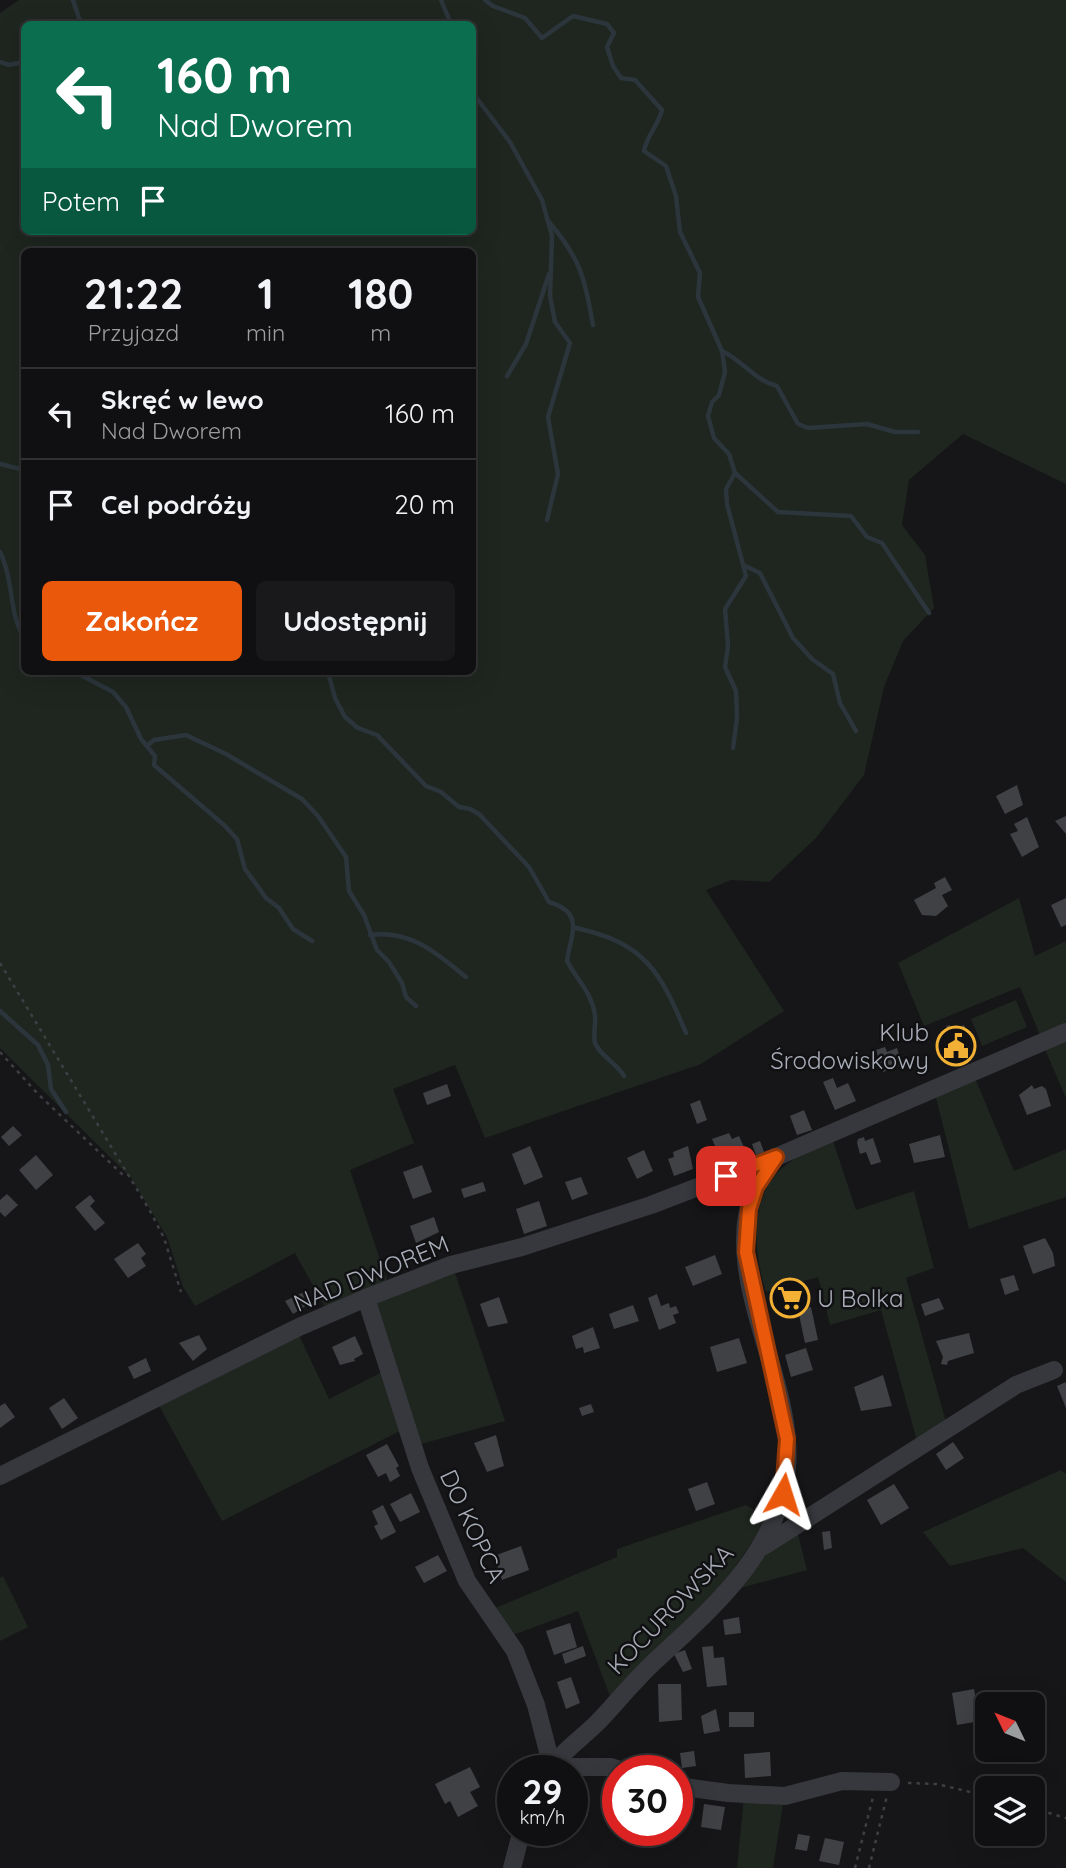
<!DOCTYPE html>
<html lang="pl">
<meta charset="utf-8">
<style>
body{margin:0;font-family:Quicksand,sans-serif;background:#19191b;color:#f1f3f6;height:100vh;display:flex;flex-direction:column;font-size:26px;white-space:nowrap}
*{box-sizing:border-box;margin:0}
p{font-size:23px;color:#9c9d9f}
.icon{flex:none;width:38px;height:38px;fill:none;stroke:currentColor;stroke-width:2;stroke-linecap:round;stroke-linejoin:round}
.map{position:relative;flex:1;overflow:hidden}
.sheet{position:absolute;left:21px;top:248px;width:455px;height:427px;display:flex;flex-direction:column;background:#101012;border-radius:10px;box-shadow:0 7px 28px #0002,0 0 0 2px #303032}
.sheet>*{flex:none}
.guide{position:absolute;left:21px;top:21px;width:455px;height:214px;border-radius:10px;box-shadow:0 7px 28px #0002,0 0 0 2px #303032;background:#0b6e4f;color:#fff;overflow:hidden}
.needle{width:46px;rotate:313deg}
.fabs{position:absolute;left:975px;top:1692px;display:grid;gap:14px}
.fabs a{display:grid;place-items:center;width:70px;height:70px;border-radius:10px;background:#101012;box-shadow:0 7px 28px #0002,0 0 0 2px #303032;font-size:35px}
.speed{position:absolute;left:497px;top:1755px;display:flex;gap:14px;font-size:35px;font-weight:700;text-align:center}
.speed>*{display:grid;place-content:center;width:91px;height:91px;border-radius:50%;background:#101012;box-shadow:0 7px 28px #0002,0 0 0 2px #303032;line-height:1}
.speed small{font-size:18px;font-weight:400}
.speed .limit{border:10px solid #d22;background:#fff;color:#111}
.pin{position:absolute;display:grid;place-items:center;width:60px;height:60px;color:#fff;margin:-30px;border-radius:14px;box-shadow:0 4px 10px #0006}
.me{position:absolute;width:77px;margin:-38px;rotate:6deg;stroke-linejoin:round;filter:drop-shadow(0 0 5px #0008)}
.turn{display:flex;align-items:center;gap:24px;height:147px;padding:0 21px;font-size:32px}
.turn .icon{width:91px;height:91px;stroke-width:2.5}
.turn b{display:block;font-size:49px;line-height:60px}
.then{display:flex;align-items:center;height:66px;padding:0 21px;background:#0003;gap:14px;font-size:26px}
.eta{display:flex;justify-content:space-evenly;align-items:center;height:119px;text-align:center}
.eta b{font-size:42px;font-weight:700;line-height:49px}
.button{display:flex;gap:14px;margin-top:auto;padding:14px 21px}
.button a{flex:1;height:80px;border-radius:10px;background:#ea580c;color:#fff;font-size:28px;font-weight:700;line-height:80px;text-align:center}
.button a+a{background:#19191b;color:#f1f3f6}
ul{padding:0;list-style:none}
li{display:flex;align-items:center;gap:21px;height:91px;padding:0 21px;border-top:2px solid #303032}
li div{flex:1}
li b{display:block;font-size:26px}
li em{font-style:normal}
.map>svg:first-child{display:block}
</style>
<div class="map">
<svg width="1066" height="1868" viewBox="0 0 1066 1868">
<rect width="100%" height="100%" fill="#161618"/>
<g fill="#1e261f" fill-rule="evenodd">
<path d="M 19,0 L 1066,0 L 1066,484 L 963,434 L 909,480 L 902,525 L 925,555 L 934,608 L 903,641 L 884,687 L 864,775 L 816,838 L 769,882 L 731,880 L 706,890 L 784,1011 L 701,1064 L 485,1138 L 455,1065 L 393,1089 L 414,1143 L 350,1170 L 388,1283 L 327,1311 L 295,1253 L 195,1306 L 183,1287 L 167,1237 L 131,1178 L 0,1048 L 0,13 ZM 24,24 L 472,24 L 472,231 L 24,231 ZM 24,252 L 472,252 L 472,672 L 24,672 Z"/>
<path d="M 1019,898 L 1035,956 L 1066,941 L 1066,1024 L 1040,1035 L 1020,987 L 924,1026 L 898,963 Z"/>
<path d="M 1016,1000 L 1027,1027 L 982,1046 L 971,1019 Z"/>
<path d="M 1066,1032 L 1066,1096 L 1065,1096 L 1045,1049 Z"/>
<path d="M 975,1078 L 1014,1171 L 1066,1149 L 1066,1197 L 969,1229 L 935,1094 Z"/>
<path d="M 832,1138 L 856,1210 L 914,1191 L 934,1268 L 906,1278 L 946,1422 L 917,1441 L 881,1310 L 830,1325 L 818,1277 L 766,1292 C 754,1253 748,1200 781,1169 C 796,1156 815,1148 832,1138 Z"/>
<path d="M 453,1267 L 505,1421 L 421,1444 L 375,1305 L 377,1299 Z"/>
<path d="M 298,1333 L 329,1399 L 384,1371 L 402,1430 L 222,1521 L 157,1402 Z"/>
<path d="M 1061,1470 L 1066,1474 L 1066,1582 L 1023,1548 L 950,1566 L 923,1532 Z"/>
<path d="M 746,1505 L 766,1517 C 729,1589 667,1642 611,1699 L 578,1611 L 510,1636 L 493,1609 L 617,1557 L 617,1549 Z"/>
<path d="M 797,1530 L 807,1570 L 733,1590 L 769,1548 Z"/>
<path d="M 3,1576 L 28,1627 L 0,1641 L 0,1578 Z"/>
<path d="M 744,1796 L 784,1798 L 773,1868 L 737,1868 Z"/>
</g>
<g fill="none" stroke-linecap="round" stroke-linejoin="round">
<g stroke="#2c353c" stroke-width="4.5">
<path d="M 73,0 L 81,24"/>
<path d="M 441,0 L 451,24"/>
<path d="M 485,0 L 493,6 L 525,18 L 542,38 L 573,16 L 607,24 L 614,33 L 607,47 L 613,66 L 621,78 L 635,80 L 662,110 C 658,126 647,135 644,151 L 666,166 L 676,196 L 680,232 L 700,273 L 698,297 L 722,351 L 725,372 L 719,395 L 712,402 L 708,416 L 714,438 L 729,454 L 735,473 L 726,489 L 727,504 L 746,576 L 725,609 L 728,646 L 725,667 L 736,691 L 737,718 L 733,748"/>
<path d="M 0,62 L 9,65 L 24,62"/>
<path d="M 472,92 L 510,142 L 542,200 L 552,236 L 550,296 L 555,322 L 570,343 L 548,417 L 558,474 L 547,520"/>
<path d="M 549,222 C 580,258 585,278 593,325"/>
<path d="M 722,351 C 742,360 755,381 777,386 L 798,424 L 808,428 L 867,424 L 895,432 L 918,432"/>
<path d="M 507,376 L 526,344 L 549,274"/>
<path d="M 0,464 L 24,470"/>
<path d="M 735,473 L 778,512 L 851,516 L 867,537 L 882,543 L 929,613"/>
<path d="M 0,552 C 14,580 9,616 24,637"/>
<path d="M 743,565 L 760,573 L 793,638 L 812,659 L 833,674 L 840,703 L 856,731"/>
<path d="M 58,672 L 79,674 L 113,692 L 126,707 L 141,739 L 155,756 L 154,765 L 224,825 L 237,839 L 245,869 L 266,898 L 279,908 L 293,929 L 312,941"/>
<path d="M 328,672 L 335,698 L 345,717 L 358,728 L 377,735 L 426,786 L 441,792 L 459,807 L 470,809 L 479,814 L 529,867 L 549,902 C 585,913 571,933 567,961 C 577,980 592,993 595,1015 C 596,1023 593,1034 595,1043 C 599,1055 617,1063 624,1076"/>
<path d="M 148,745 L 154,740 L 186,735 L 226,754 L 302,799 L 318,816 L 346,857 L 349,891 L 364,915 L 377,950 L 389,962 L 402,983 L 406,997 L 416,1006"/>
<path d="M 576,928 C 645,943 660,971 686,1033"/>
<path d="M 370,935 C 411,930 435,952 466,977"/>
<path d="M 0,1011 L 38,1045 L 48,1065 L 51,1089 L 66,1112"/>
</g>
</g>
<g fill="#404145">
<path d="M 1017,785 L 1023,805 L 1005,814 L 996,796 Z"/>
<path d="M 1066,816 L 1066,834 L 1055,821 Z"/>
<path d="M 1027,817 L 1039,847 L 1022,857 L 1010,834 L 1018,831 L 1014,824 Z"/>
<path d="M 945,877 L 952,890 L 942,895 L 948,906 L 936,916 L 922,915 L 914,900 L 936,888 L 934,883 Z"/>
<path d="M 1066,898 L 1066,925 L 1061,927 L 1051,905 Z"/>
<path d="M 950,1025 L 952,1030 L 964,1025 L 974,1048 L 944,1060 L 938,1044 L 943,1042 L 941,1036 L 949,1033 L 946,1026 Z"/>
<path d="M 885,1047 L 887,1052 L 897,1048 L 902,1065 L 883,1072 L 876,1050 Z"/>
<path d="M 833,1078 L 837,1088 L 848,1083 L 856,1101 L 835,1110 L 823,1082 Z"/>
<path d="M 447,1084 L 451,1096 L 427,1105 L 423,1093 Z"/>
<path d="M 1032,1085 L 1034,1089 L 1042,1086 L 1046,1089 L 1051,1106 L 1027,1115 L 1019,1095 Z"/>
<path d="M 700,1100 L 707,1120 L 697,1124 L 690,1104 Z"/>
<path d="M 804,1110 L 812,1130 L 797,1135 L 790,1116 Z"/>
<path d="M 13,1126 L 22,1135 L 9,1146 L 1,1137 Z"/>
<path d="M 729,1133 L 732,1139 L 739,1136 L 744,1147 L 720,1158 L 712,1139 Z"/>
<path d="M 940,1135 L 945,1157 L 914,1163 L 909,1144 Z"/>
<path d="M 864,1137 L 865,1141 L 873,1138 L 881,1162 L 871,1165 L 866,1152 L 860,1154 L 857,1143 L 858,1139 Z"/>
<path d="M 760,1141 L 764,1152 L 756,1155 L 752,1144 Z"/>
<path d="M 530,1146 L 543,1177 L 524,1185 L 512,1154 Z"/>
<path d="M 688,1146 L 693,1169 L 674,1176 L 668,1159 L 674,1157 L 673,1152 Z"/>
<path d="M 644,1150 L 653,1171 L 637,1179 L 627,1158 Z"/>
<path d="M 36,1155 L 53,1175 L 36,1190 L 19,1170 Z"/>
<path d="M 422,1165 L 432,1192 L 413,1199 L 403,1172 Z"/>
<path d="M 581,1177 L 588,1194 L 572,1200 L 565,1182 Z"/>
<path d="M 483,1182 L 486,1191 L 464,1198 L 461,1189 Z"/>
<path d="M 7,1194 L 18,1205 L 5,1217 L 0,1212 L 0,1200 Z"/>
<path d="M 90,1195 L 95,1201 L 90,1206 L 105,1223 L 95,1231 L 75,1207 Z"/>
<path d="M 539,1201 L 547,1226 L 524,1234 L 516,1209 Z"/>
<path d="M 434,1217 L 439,1232 L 416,1243 L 410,1226 Z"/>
<path d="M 1045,1238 L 1053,1253 L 1055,1266 L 1033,1274 L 1023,1246 Z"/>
<path d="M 138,1243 L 146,1254 L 141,1258 L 146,1266 L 128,1278 L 114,1259 Z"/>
<path d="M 715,1255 L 722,1274 L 693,1286 L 685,1267 Z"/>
<path d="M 1014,1275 L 1019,1290 L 1005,1295 L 1000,1279 Z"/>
<path d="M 798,1287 L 802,1302 L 782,1308 L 778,1293 Z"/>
<path d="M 304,1292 L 309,1304 L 293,1314 L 285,1301 Z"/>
<path d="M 657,1294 L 661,1306 L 669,1303 L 670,1308 L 676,1306 L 679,1313 L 673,1315 L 676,1323 L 659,1330 L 648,1298 Z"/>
<path d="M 499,1297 L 508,1323 L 488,1327 L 480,1304 Z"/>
<path d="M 939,1298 L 944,1309 L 925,1316 L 921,1304 Z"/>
<path d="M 633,1305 L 639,1321 L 614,1329 L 609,1314 Z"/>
<path d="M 811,1307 L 818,1340 L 805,1343 L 798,1310 Z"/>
<path d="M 593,1327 L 600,1348 L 584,1353 L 583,1347 L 576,1349 L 572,1336 Z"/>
<path d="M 969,1333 L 974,1353 L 948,1361 L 947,1365 L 941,1364 L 943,1357 L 936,1341 Z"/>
<path d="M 199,1335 L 207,1349 L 193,1361 L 179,1343 Z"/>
<path d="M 355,1336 L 363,1354 L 354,1359 L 355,1361 L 340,1365 L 332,1347 Z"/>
<path d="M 739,1338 L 747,1363 L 717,1372 L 710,1347 Z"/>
<path d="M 806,1348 L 813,1370 L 791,1377 L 785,1355 Z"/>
<path d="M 146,1358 L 151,1371 L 134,1379 L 128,1367 Z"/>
<path d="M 883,1375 L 892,1406 L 861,1411 L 854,1387 Z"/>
<path d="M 1066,1382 L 1066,1408 L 1057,1386 Z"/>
<path d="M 64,1398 L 78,1418 L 62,1429 L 49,1408 Z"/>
<path d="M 5,1403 L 15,1417 L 0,1428 L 0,1406 Z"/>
<path d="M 591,1404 L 594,1412 L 582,1416 L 579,1408 Z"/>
<path d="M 496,1435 L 504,1466 L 487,1472 L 474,1443 Z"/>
<path d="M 953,1442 L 964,1458 L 946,1470 L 936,1454 Z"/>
<path d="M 387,1444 L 399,1466 L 396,1468 L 400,1476 L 390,1482 L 386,1473 L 378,1477 L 366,1455 Z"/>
<path d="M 707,1482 L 715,1504 L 696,1511 L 688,1489 Z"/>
<path d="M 894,1484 L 909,1508 L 881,1525 L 867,1500 Z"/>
<path d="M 411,1493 L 420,1512 L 400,1522 L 390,1504 Z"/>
<path d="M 383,1505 L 396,1532 L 381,1540 L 374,1526 L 378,1524 L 372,1511 Z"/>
<path d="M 830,1531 L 832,1548 L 824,1550 L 822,1532 Z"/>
<path d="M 521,1546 L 529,1570 L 502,1580 L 494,1556 Z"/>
<path d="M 438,1555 L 447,1571 L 424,1583 L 415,1567 Z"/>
<path d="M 739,1617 L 741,1633 L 725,1635 L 723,1620 Z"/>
<path d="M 570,1623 L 577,1647 L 554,1655 L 546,1631 Z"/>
<path d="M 583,1646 L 586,1656 L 565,1664 L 562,1654 Z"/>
<path d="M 713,1646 L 714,1658 L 724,1657 L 727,1685 L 707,1687 L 702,1647 Z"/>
<path d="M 685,1650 L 692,1669 L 683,1672 L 674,1654 Z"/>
<path d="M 571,1677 L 580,1703 L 566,1709 L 557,1682 Z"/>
<path d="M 658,1684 L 681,1684 L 682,1720 L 659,1722 Z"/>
<path d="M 974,1689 L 980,1721 L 957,1725 L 952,1693 Z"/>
<path d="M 716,1709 L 720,1731 L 704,1734 L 701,1716 Z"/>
<rect x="729" y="1712" width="25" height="15"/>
<path d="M 694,1751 L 696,1766 L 682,1768 L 680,1753 Z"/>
<path d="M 770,1752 L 771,1776 L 745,1778 L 744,1754 Z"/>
<path d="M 470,1767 L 480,1787 L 470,1792 L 478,1806 L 458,1817 L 450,1801 L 445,1804 L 435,1784 Z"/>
<path d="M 582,1794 L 588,1816 L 575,1820 L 576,1826 L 572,1828 L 572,1797 Z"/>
<path d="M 704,1804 L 725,1807 L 721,1830 L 701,1827 Z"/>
<path d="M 798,1834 L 810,1836 L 807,1851 L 795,1849 Z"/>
<path d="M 825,1838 L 844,1842 L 839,1865 L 819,1861 Z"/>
</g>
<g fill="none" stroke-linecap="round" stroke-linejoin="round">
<g stroke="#3d3f44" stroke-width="2.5" stroke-dasharray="3.5 5" stroke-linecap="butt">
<path d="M 0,963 L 150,1211 L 164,1238 L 181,1292"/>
<path d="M 0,1052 L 37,1093 L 124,1176"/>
<path d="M 908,1783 L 937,1784 L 987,1796"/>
<path d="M 1032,1808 L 1066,1818"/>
<path d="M 855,1868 L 873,1797"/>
<path d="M 869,1868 L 887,1796"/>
</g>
<g stroke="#37383d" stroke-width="18">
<path d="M 366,1298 L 420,1468 L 467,1581 L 515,1651 L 536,1705 L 552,1767"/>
<path d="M 0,1476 L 299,1327 L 366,1298 L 451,1265 L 522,1247 L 651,1205 L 776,1157"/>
<path d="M 764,1546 L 1016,1385 L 1054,1370"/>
<path d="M 552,1767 L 611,1767 L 623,1771"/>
<path d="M 549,1771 C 561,1752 582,1738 598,1722 C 616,1703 633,1682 652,1664 C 711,1609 778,1554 787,1468 C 795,1378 718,1274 755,1188 C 760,1177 769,1167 776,1157 L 1066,1032"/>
<path d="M 677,1786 L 728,1793 L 785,1796 L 842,1781 L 891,1782"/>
<path d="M 512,1868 L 522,1830"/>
</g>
</g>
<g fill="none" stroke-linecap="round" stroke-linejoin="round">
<defs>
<path id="route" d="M 726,1176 L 776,1157 L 756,1187 L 749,1209 L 746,1252 L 787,1439 L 783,1494"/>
</defs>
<use href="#route" stroke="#983908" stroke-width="18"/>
<use href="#route" stroke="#ea580c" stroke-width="12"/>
</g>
<defs>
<symbol id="civic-ring" viewBox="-11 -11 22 22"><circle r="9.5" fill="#111113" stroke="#f2b134" stroke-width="1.5"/><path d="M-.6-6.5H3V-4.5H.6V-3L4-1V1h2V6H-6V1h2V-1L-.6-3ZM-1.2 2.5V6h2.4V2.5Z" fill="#f2b134"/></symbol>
<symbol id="supermarket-ring" viewBox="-11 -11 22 22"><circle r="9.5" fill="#111113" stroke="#f2b134" stroke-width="1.5"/><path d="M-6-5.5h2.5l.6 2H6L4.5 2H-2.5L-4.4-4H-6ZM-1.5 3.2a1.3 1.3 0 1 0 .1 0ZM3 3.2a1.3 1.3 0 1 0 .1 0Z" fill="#f2b134"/></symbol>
</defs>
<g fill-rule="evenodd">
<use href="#civic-ring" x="934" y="1024" width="44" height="44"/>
<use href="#supermarket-ring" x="768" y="1276" width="44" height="44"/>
</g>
<g text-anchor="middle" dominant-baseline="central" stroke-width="5" stroke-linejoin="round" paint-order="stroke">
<g font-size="24" fill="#a8adb8" stroke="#111113" text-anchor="end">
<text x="929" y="1032">Klub<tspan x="929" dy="28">Środowiskowy</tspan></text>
<text x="817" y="1298" text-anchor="start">U Bolka</text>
</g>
<g font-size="24" fill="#a8adb8" stroke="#111113">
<text transform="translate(371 1273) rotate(-22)">NAD DWOREM</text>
<text transform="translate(473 1526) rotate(65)">DO KOPCA</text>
<text transform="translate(670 1609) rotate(-46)">KOCUROWSKA</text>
</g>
</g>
</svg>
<div class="fabs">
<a><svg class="needle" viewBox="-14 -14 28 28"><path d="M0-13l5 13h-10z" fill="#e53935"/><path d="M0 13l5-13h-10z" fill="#9c9d9f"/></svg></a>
<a><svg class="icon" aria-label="layers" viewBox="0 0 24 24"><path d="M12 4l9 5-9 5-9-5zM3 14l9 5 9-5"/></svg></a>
</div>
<div class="speed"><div>29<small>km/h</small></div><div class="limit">30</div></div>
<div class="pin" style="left:726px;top:1176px;background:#d93025"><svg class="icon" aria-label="arrive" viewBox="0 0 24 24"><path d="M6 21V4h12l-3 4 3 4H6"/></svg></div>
<svg class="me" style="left:783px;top:1494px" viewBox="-20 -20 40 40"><path d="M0-17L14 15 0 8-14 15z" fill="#ea580c" stroke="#fff" stroke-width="4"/></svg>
<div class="guide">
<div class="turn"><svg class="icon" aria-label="left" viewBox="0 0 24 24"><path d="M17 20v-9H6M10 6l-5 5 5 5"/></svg><div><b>160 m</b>Nad Dworem</div></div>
<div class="then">Potem<svg class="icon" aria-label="arrive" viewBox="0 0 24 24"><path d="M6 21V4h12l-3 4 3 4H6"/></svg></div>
</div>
<section class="sheet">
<div class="eta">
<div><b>21:22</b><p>Przyjazd</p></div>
<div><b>1</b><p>min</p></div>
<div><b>180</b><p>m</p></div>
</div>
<ul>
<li><svg class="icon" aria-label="left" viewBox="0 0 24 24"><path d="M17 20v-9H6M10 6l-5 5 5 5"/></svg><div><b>Skręć w lewo</b><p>Nad Dworem</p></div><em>160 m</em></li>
<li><svg class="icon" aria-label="arrive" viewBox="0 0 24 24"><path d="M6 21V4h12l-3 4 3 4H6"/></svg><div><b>Cel podróży</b></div><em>20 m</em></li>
</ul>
<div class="button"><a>Zakończ</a><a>Udostępnij</a></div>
</section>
</div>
